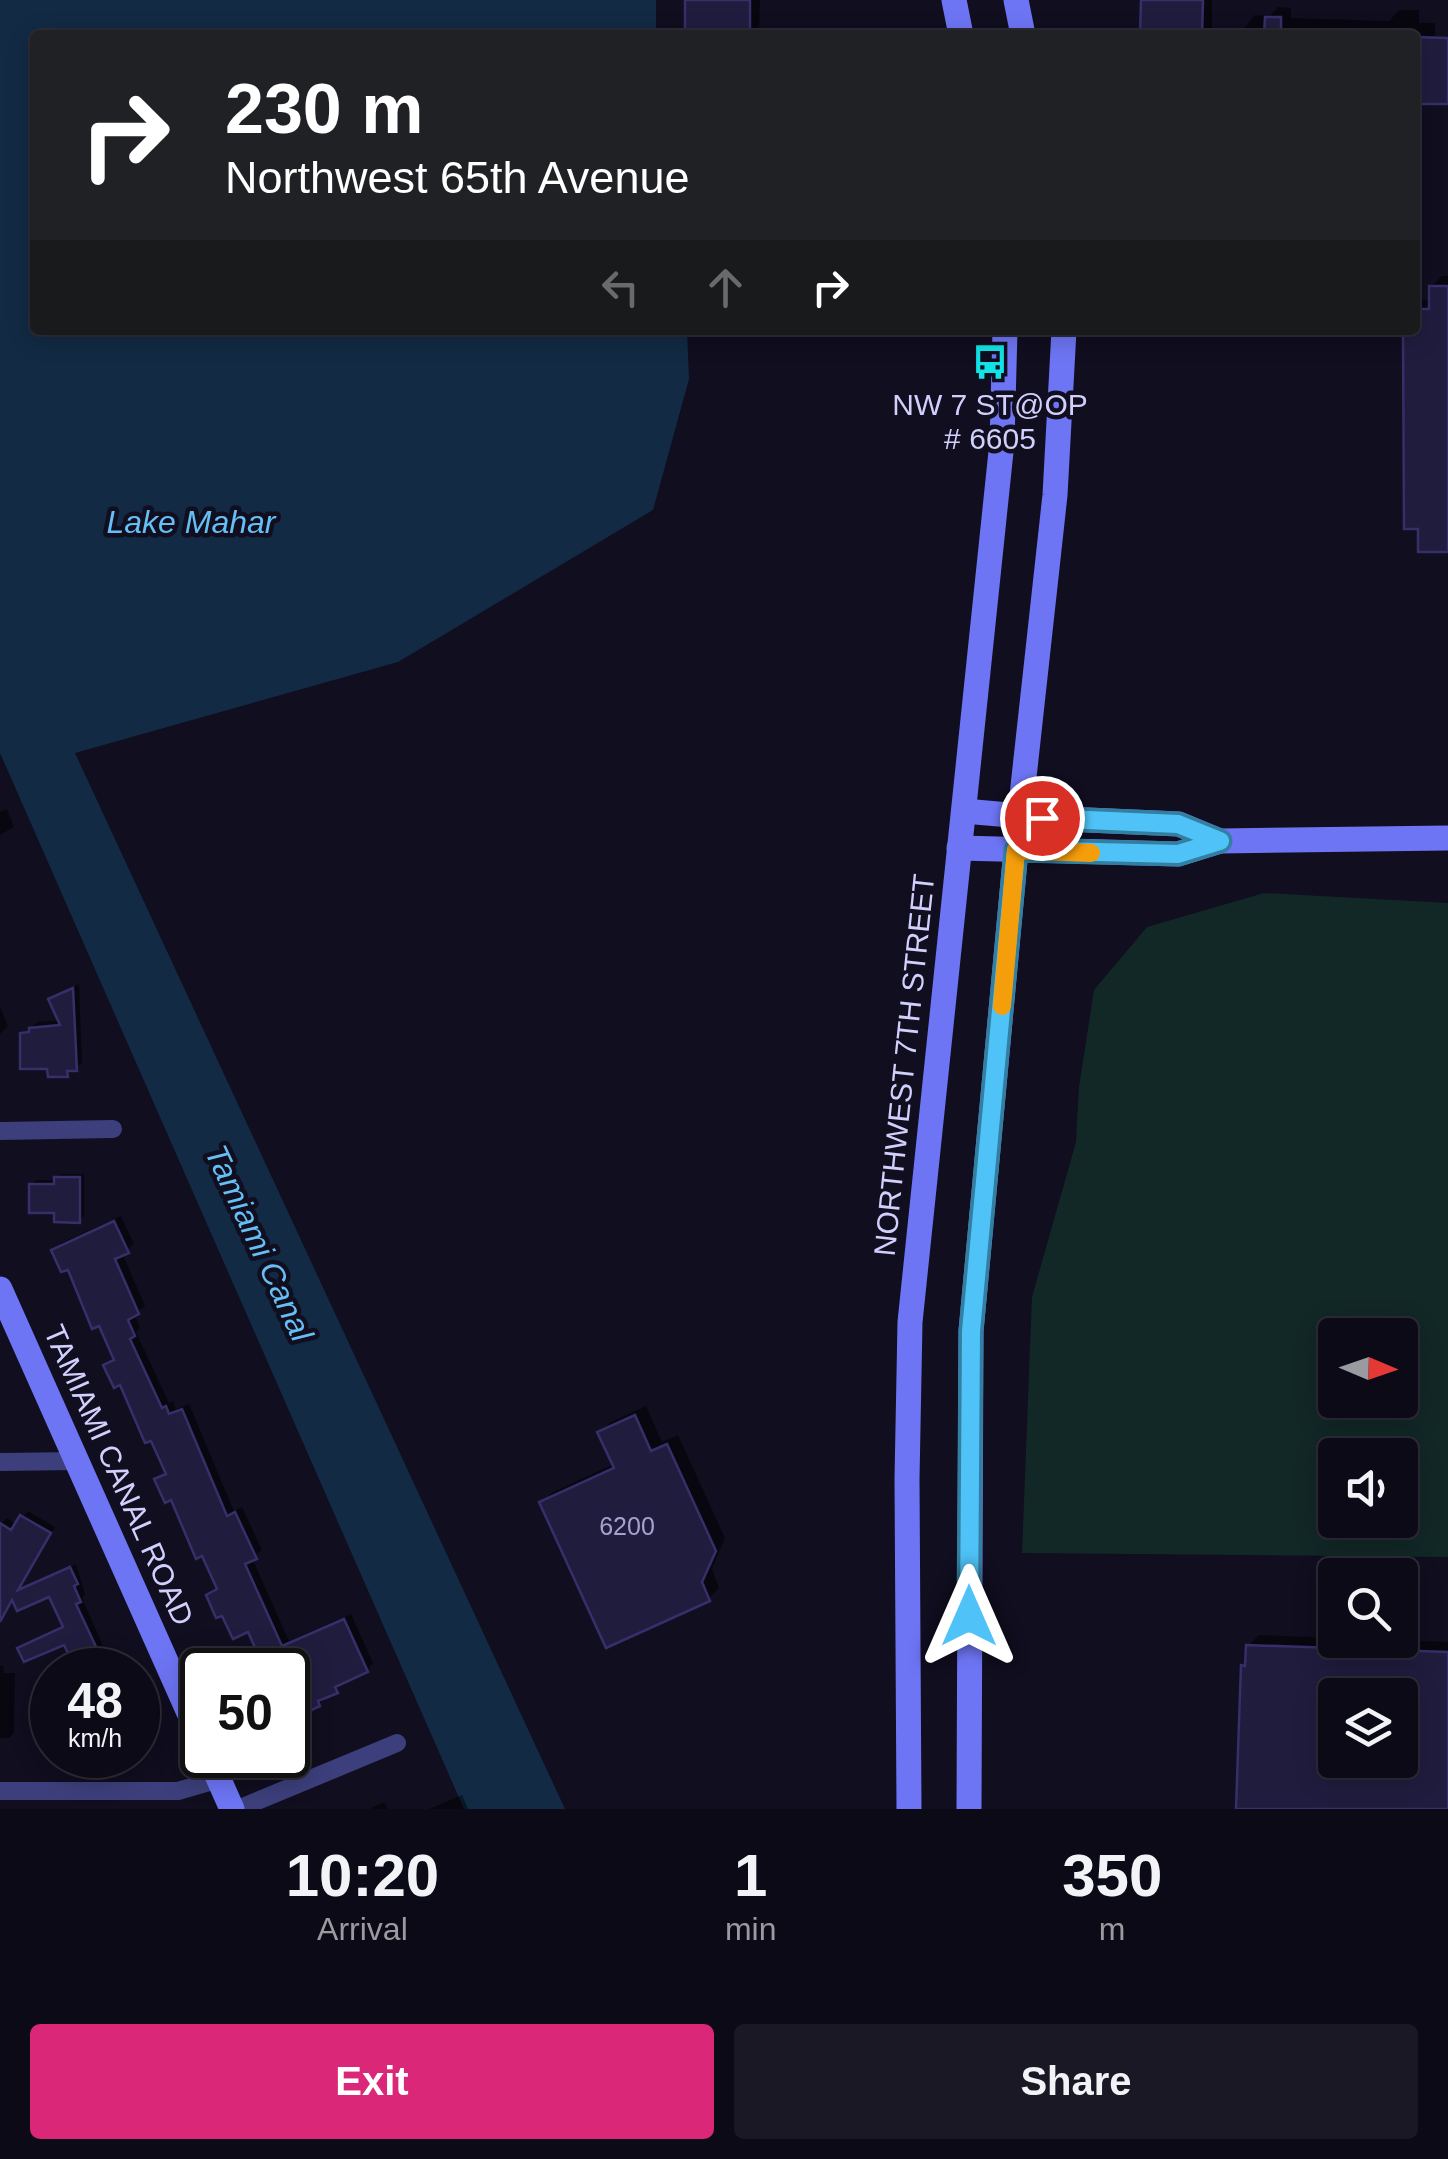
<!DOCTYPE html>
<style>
body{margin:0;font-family:Helvetica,sans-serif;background:#1a1824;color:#f1f3f6;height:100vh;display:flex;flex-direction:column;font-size:38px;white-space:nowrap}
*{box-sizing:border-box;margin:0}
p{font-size:32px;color:#9a9aa1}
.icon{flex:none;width:55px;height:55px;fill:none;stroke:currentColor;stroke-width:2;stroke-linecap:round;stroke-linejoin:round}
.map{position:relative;height:1809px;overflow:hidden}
.drawer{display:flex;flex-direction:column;background:#0c0a17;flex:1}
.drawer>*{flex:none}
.hud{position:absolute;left:30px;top:30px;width:1390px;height:305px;border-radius:10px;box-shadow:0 5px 25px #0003,0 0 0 2px #2c2b36;background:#202124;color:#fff;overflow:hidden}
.needle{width:65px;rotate:92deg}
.tools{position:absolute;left:1318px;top:1318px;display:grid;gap:20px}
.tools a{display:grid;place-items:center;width:100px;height:100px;border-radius:10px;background:#0c0a17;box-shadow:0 5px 25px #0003,0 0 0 2px #2c2b36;font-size:50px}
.speed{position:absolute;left:30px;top:1648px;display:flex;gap:20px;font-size:50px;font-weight:700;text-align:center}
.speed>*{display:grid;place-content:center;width:130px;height:130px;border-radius:50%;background:#0c0a17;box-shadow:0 5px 25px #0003,0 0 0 2px #2c2b36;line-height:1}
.speed small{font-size:25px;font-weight:400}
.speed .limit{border:5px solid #111;border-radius:15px;background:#fff;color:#111}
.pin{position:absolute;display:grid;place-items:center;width:85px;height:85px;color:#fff;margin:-42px;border:5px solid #fff;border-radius:50%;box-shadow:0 2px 10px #0007}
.me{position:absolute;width:110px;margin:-55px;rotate:0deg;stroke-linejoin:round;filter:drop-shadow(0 0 8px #0008)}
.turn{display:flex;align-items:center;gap:35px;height:210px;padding:0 30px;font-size:45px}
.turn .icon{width:130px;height:130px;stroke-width:2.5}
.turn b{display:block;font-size:70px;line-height:85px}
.lanes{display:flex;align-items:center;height:95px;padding:0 30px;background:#0003;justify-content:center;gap:50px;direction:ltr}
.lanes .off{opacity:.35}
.eta{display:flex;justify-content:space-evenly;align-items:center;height:170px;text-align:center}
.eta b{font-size:60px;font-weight:700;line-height:70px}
.primary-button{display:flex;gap:20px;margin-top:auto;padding:20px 30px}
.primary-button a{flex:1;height:115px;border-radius:10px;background:#db2777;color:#fff;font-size:40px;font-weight:700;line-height:115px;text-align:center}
.primary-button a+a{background:#1a1824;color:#f1f3f6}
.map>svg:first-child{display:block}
</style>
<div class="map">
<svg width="1448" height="1809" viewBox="0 0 1448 1809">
<rect width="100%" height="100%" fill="#100e1f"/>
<path fill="#122826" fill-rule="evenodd" d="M 1264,893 L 1448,903 L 1448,1557 L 1022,1553 L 1032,1297 L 1076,1142 L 1079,1087 L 1094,990 L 1147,927 ZM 1335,1335 L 1400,1335 L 1400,1400 L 1335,1400 ZM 1335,1455 L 1400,1455 L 1400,1520 L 1335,1520 Z"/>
<path fill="#122a44" d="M 0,0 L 656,0 L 656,35 L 35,35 L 35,330 L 687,330 L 689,379 L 653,510 L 398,662 L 75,753 L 565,1809 L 464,1809 L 0,753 Z"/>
<g fill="#0007" fill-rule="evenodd">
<path d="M 688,0 L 760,0 L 759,35 L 687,35 Z"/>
<path d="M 1143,0 L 1212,0 L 1212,35 L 1142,35 Z"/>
<path d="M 1278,7 L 1291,8 L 1291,18 L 1389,21 L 1399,10 L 1419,10 L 1419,23 L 1435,23 L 1435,47 L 1448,47 L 1448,102 L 1415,101 L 1415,35 L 1239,35 L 1255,15 L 1270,16 Z"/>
<path d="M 1442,276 L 1448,276 L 1448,549 L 1405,330 L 1415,330 L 1415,301 L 1431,300 L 1431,287 Z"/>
<path d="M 7,809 L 14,827 L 0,835 L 0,812 Z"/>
<path d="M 79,984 L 82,1063 L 66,1074 L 50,1066 L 23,1034 L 38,1022 L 61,1020 L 51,999 Z"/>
<path d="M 0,1007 L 8,1026 L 0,1034 Z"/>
<path d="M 61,1174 L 84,1174 L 84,1216 L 79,1220 L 57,1210 L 31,1185 L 36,1180 L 57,1180 Z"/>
<path d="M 121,1216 L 134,1244 L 122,1253 L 145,1306 L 134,1314 L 140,1328 L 136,1332 L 169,1403 L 173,1401 L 176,1409 L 189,1404 L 234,1511 L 242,1507 L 262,1550 L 252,1558 L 289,1641 L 351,1614 L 373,1663 L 367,1670 L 342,1681 L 336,1691 L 319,1704 L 288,1718 L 288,1670 L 258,1670 L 266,1666 L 249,1629 L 223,1613 L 209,1595 L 219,1587 L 172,1497 L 157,1480 L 167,1472 L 122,1382 L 106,1366 L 116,1358 L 69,1266 L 54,1250 L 61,1243 Z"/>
<path d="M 646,1406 L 662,1442 L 678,1435 L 725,1538 L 712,1569 L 719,1588 L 708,1599 L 542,1502 L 553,1492 L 614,1464 L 600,1433 L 611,1422 Z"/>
<path d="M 28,1511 L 55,1527 L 19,1588 L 76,1564 L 85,1594 L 82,1598 L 110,1662 L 115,1660 L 119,1670 L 79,1670 L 66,1642 L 20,1649 L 65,1625 L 51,1593 L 14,1598 L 0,1613 L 0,1524 L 7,1518 L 17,1525 Z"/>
<path d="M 1259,1635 L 1448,1642 L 1448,1809 L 1238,1809 L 1243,1667 L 1248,1662 L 1248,1646 ZM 1335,1695 L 1400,1695 L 1400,1760 L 1335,1760 Z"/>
<path d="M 0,1666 L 4,1666 L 3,1673 L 15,1673 L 14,1733 L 9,1738 L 0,1738 Z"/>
<path d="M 462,1795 L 468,1809 L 429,1809 Z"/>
<path d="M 384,1802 L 388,1809 L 369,1809 Z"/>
</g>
<g fill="#201c3e" stroke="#362f69" stroke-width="2.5" fill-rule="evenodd">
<rect x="685" y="0" width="65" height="35"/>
<path d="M 1141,0 L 1203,0 L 1202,35 L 1140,35 Z"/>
<path d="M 1265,17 L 1281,17 L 1281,35 L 1264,35 Z"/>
<path d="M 1415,37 L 1448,38 L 1448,104 L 1415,104 Z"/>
<path d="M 1429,286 L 1448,286 L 1448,552 L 1418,552 L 1418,529 L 1404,529 L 1403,330 L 1415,330 L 1415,309 L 1429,309 Z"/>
<path d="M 73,988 L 77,1071 L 67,1071 L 68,1077 L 48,1077 L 47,1069 L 20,1069 L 20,1033 L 29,1032 L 29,1028 L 60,1025 L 48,999 Z"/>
<path d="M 54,1177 L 80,1177 L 80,1223 L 54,1222 L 54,1213 L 29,1213 L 29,1184 L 54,1184 Z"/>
<path d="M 114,1221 L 129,1253 L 115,1259 L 139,1314 L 128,1320 L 135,1336 L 130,1339 L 162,1408 L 166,1406 L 169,1414 L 182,1409 L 227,1516 L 235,1512 L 257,1559 L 245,1564 L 282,1646 L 344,1619 L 368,1672 L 335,1687 L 338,1693 L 318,1701 L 320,1706 L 288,1721 L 288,1670 L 265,1670 L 248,1632 L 233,1639 L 222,1616 L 216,1618 L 206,1595 L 217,1589 L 202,1556 L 196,1559 L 171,1500 L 165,1503 L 154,1479 L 166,1474 L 151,1441 L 145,1443 L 120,1385 L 114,1388 L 103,1365 L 114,1360 L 99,1326 L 92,1329 L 68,1270 L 61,1272 L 51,1250 Z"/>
<path d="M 635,1415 L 651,1451 L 667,1444 L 716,1551 L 702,1582 L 710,1601 L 606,1648 L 539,1502 L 614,1468 L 597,1432 Z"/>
<path d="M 20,1515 L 51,1533 L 18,1590 L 70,1567 L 78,1584 L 74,1586 L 81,1602 L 76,1604 L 98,1651 L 72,1662 L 64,1645 L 24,1662 L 17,1648 L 63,1627 L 49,1597 L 17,1611 L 12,1600 L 0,1622 L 0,1523 L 11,1530 Z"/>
<path d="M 1246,1645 L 1448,1652 L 1448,1809 L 1236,1809 L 1241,1665 L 1245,1666 ZM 1335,1695 L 1400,1695 L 1400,1760 L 1335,1760 Z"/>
</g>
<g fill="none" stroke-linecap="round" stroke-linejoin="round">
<g stroke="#3c3f7b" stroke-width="18">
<path d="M 0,1131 L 113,1129"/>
<path d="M 0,1462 L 77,1461"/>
<path d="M 0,1791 L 178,1791 L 219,1779"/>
<path d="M 238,1809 L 397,1743"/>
</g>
<g stroke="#6e75f4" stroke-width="25">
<path d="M 954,0 L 961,35"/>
<path d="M 1016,0 L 1023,35"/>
<path d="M 964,811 L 1043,818 L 1179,824 L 1220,841"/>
<path d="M 959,848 L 1178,854 L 1220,841 L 1448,838"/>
<path d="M 0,1289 L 202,1742"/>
<path d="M 208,1755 L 232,1809"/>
<path d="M 909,1809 L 907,1479 L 910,1322 L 1002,442 L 1005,330"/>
<path d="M 969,1809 L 971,1331 L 1016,850 L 1055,495 L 1064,330"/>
</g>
</g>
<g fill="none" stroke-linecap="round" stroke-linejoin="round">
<defs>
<path id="route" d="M 969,1616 L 971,1331 L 1016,850 L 1178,854 L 1220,841 L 1178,824 L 1042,818"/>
</defs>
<use href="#route" stroke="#337fa1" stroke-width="25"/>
<use href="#route" stroke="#4fc3f7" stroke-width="18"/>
<path stroke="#f59e0b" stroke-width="18" d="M 1002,1006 L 1016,850 L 1091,853"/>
</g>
<defs>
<symbol id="bus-bare" viewBox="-9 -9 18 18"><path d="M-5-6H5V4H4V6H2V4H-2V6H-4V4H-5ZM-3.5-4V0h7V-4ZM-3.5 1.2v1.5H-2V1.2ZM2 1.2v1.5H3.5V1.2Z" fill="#11e3e6" stroke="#100e1f" stroke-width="2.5" paint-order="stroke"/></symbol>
</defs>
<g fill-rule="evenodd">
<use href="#bus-bare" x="965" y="337" width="50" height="50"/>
</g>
<g text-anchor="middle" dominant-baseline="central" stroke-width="9" stroke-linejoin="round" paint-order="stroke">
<g font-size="25" fill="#a5a2cc">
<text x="627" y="1526">6200</text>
</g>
<g font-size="30" fill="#d1cffc" stroke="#100e1f">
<text x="990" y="404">NW 7 ST@OP<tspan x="990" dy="34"># 6605</tspan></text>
</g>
<g font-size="30" fill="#d1cffc" stroke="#100e1f">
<text transform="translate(904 1065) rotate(-84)">NORTHWEST 7TH STREET</text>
<text transform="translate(119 1475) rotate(66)">TAMIAMI CANAL ROAD</text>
</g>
<g font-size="32" font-style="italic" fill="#65bef4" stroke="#100e1f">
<text x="191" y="522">Lake Mahar</text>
<text transform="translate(259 1243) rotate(65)">Tamiami Canal</text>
</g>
</g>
</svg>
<div class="tools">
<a><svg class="needle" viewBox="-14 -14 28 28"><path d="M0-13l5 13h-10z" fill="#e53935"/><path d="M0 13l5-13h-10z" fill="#9a9aa1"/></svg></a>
<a><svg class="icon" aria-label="sound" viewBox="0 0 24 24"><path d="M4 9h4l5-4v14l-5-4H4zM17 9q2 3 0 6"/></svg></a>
<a><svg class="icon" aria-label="search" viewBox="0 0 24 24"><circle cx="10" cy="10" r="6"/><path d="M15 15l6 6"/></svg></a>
<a><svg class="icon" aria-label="layers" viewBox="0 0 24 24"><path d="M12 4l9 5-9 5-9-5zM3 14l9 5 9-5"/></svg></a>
</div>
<div class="speed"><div>48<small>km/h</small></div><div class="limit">50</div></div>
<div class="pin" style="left:1042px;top:818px;background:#d93025"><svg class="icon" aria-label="arrive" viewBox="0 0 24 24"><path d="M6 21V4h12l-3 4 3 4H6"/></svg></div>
<svg class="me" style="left:969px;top:1616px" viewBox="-20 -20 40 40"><path d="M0-17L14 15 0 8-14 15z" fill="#4fc3f7" stroke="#fff" stroke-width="4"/></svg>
<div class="hud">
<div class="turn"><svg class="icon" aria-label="right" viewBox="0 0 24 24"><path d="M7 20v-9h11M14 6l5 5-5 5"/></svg><div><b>230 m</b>Northwest 65th Avenue</div></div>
<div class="lanes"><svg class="icon off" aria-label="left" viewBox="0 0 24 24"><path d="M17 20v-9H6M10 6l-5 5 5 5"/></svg><svg class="icon off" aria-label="ahead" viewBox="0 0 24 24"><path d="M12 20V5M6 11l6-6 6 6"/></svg><svg class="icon" aria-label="right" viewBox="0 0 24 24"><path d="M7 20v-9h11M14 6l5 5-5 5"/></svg></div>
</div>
</div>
<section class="drawer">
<div class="eta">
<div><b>10:20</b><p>Arrival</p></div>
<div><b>1</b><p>min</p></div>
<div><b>350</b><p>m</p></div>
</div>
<div class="primary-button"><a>Exit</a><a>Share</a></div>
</section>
